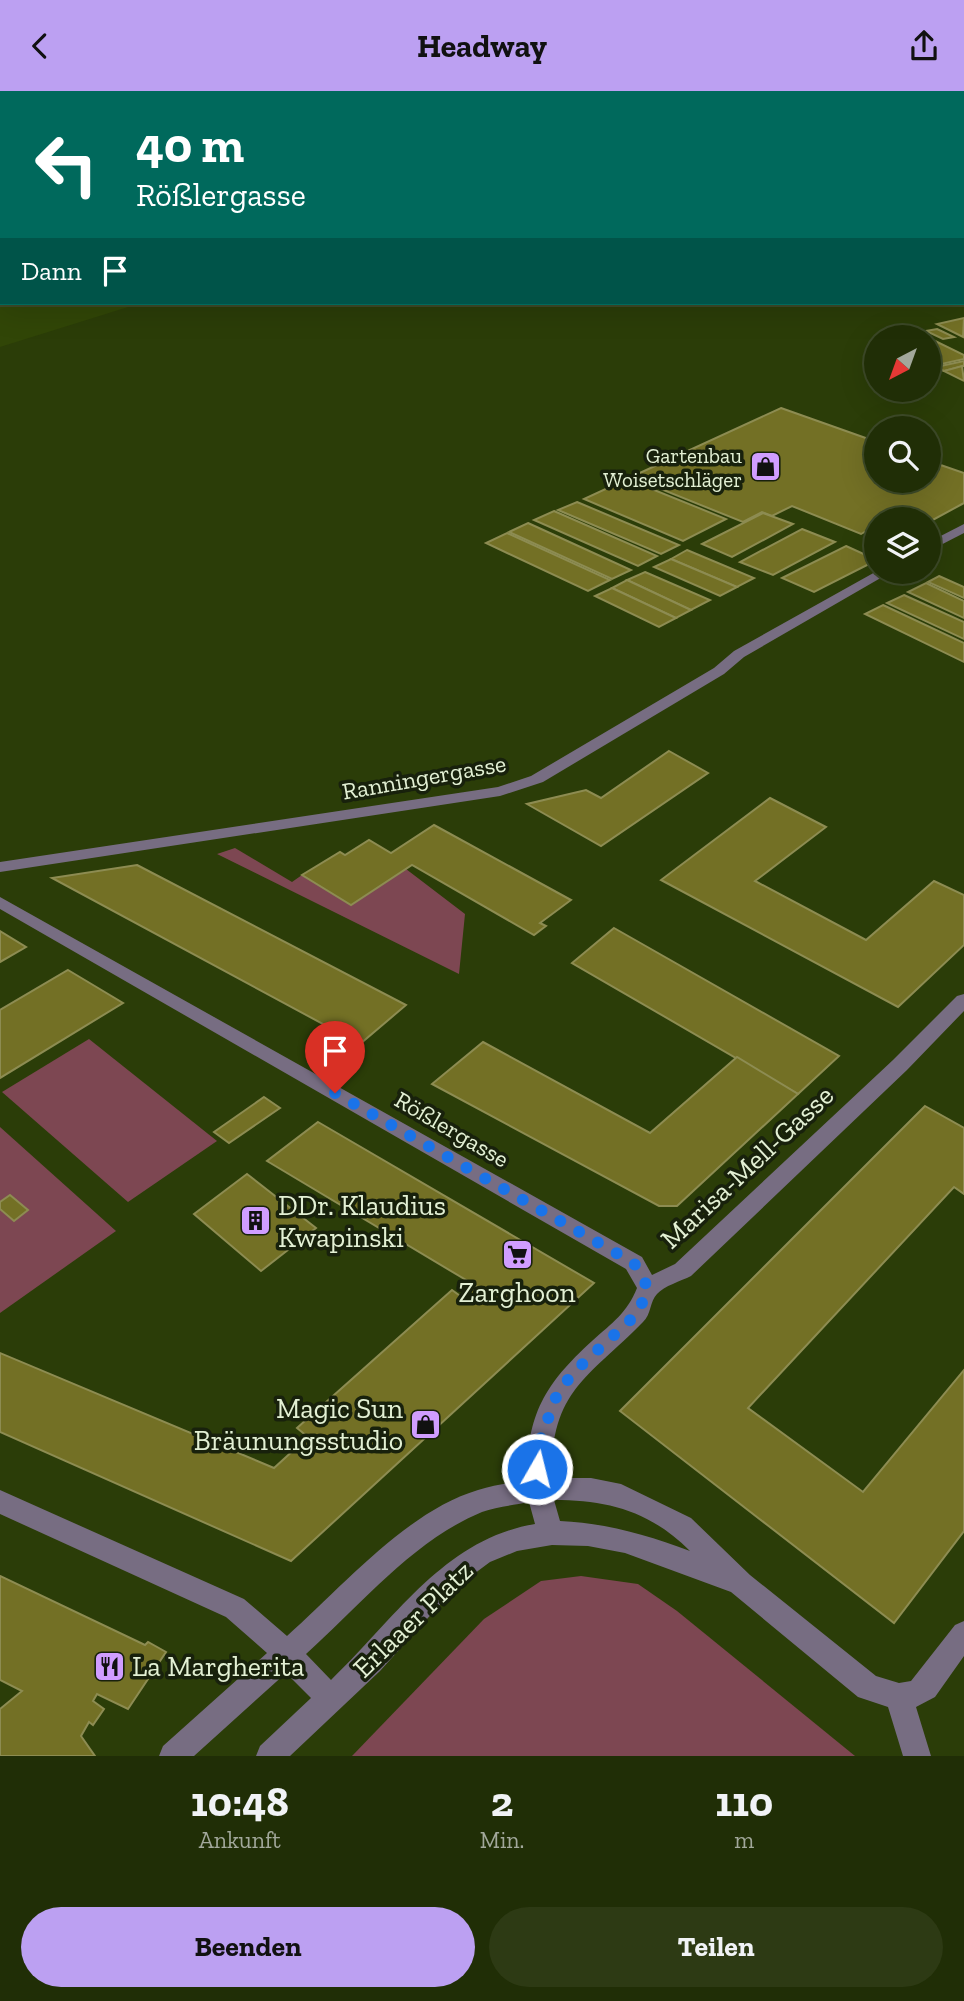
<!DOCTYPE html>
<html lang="de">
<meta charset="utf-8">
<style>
body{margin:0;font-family:"Zilla Slab",serif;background:#2d3a14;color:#f1f3f6;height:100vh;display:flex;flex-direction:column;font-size:26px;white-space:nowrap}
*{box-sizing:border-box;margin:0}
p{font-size:23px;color:#a2a89b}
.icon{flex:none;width:38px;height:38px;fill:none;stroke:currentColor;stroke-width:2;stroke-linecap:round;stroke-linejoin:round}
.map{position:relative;height:1665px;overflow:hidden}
.drawer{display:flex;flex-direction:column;background:#202e06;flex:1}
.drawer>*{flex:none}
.banner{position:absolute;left:0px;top:0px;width:964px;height:214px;box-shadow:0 7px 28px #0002,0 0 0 2px #3d4a28;background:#00695c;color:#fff;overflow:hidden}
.needle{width:46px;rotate:221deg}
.controls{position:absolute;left:864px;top:234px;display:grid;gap:14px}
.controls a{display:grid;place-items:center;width:77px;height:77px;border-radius:50%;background:#202e06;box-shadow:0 7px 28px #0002,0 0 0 2px #3d4a28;font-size:35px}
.pin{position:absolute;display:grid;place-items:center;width:60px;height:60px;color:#fff;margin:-72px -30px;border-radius:50% 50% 50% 0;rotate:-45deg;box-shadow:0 0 7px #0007}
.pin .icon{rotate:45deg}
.me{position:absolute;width:77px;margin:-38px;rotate:8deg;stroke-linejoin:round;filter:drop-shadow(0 0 5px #0008)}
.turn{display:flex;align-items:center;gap:24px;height:147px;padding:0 21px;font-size:32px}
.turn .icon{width:91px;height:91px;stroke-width:2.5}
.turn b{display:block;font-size:49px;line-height:60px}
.then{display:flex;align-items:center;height:66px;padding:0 21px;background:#0003;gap:14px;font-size:26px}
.eta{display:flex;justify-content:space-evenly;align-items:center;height:119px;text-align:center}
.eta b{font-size:42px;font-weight:700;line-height:49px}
.button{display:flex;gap:14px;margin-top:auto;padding:14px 21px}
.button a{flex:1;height:80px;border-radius:42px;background:#bca0f2;color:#111;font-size:28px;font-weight:700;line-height:80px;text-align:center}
.button a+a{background:#2d3a14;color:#f1f3f6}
header{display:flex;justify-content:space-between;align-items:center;height:91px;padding:0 21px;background:#bca0f2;color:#111;font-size:32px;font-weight:700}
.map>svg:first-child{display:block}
</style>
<header><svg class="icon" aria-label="back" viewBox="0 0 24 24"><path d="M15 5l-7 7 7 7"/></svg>Headway<svg class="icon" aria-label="share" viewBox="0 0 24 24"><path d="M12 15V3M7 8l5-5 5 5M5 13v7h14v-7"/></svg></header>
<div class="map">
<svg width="964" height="1665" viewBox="0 0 964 1665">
<rect width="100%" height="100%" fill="#2b3d08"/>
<path fill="#314607" d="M 0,171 L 2,212 L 141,212 L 0,256 Z"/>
<g fill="#7d4752">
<path d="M 0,0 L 538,0 L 2,2 L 2,49 Z"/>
<path d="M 235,757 L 292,791 L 302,784 L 351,814 L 406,778 L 465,823 L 459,883 L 217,763 Z"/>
<path d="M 89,948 L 217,1050 L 128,1111 L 2,1001 Z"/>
<path d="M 0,1036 L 116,1140 L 0,1222 Z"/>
<path d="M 581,1485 L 638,1493 L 677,1520 L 855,1665 L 352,1665 L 484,1528 L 541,1490 Z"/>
</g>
<g fill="#737025" stroke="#8d8c52" stroke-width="2">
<path d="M 964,227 L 963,246 L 937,233 Z"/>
<path d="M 937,238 L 954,246 L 943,248 L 926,240 Z"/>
<path d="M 929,247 L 964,264 L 964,268 L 937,274 L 929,270 L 929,265 L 939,263 L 929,259 Z"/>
<path d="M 964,270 L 964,275 L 944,280 L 936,276 Z"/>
<path d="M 962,275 L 964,290 L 944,280 Z"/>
<path d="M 781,317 L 877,351 L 877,390 L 929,390 L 929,370 L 964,382 L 964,412 L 929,431 L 929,429 L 916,429 L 899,422 L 887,429 L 877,429 L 877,434 L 861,443 L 792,415 L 772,425 L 762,421 L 743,431 L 631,386 Z"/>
<path d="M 627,388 L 726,428 L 683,450 L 584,408 Z"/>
<path d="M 577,411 L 679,454 L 661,463 L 558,419 Z"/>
<path d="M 554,420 L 657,465 L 638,475 L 534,429 Z"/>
<path d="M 763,422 L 793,433 L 732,466 L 702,453 Z"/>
<path d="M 528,432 L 631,479 L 612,488 L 509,441 Z"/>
<path d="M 802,438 L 835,451 L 773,484 L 740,471 Z"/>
<path d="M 507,442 L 610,489 L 588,500 L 486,452 Z"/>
<path d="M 846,455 L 877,469 L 814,501 L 782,487 Z"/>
<path d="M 687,459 L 754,487 L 737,496 L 671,468 Z"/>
<path d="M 671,468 L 737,496 L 720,505 L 654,476 Z"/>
<path d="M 645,481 L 710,509 L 691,519 L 627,489 Z"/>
<path d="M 939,485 L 964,496 L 964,507 L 928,491 Z"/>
<path d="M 627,489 L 691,519 L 676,527 L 612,497 Z"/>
<path d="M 926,492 L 964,510 L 964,527 L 908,501 Z"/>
<path d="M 612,497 L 676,527 L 659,536 L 595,505 Z"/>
<path d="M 904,504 L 964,531 L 964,548 L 887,512 Z"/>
<path d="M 883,514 L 964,552 L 964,571 L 865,523 Z"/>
<path d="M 669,660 L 708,682 L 601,755 L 527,713 L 586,699 L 601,707 Z"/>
<path d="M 770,707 L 826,736 L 755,790 L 866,849 L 934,790 L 964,804 L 964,854 L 898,916 L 661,789 Z"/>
<path d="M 434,734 L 571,809 L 540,832 L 546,835 L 534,844 L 412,774 L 351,814 L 302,784 L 340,761 L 345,764 L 369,749 L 391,762 Z"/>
<path d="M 137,774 L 406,914 L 360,953 L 52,787 Z"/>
<path d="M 614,837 L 839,965 L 798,1003 L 572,872 Z"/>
<path d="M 0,840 L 26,856 L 0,871 Z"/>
<path d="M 68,879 L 123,912 L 0,987 L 0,919 Z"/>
<path d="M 483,951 L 650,1042 L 737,966 L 798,1003 L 677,1115 L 659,1115 L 432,993 Z"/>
<path d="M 264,1006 L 280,1017 L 229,1052 L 214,1041 Z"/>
<path d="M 925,1015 L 964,1037 L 964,1103 L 954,1096 L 748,1317 L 863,1401 L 964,1279 L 964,1440 L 894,1532 L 620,1320 Z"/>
<path d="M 318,1031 L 594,1192 L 291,1470 L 0,1341 L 0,1262 L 274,1377 L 308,1346 L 297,1337 L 452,1199 L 463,1207 L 476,1195 L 267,1070 Z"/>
<path d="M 247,1083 L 316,1137 L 261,1180 L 194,1123 Z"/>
<path d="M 10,1104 L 28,1119 L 14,1130 L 0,1118 L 0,1111 Z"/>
<path d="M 0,1485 L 145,1554 L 148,1551 L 166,1561 L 128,1618 L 97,1603 L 93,1610 L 104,1618 L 93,1634 L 89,1631 L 81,1645 L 95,1665 L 0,1665 L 0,1618 L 22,1600 L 0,1589 Z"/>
</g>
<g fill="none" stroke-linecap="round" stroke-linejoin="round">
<path stroke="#475827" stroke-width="8" stroke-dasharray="8 3.5" stroke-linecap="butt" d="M 639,0 L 646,1"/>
<g fill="#776d82" fill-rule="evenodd">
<path d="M 649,0 L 651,2 L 643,1 L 643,0 Z"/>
<path d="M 0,106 L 2,106 L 0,112 Z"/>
</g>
<g fill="#776d82" fill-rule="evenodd">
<rect x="0" y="51" width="2" height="5"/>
<rect x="962" y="64" width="2" height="4"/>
<rect x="962" y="109" width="2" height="5"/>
<rect x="962" y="148" width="2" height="6"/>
<path d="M 962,165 L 964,166 L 964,172 L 962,171 Z"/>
<path d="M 964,433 L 964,442 L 929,460 L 929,451 Z"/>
<path d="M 877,480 L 891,481 L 744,566 L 724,583 L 543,691 L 500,705 L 0,781 L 0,771 L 498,696 L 531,685 L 714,577 L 734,560 Z"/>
<path d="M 0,806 L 642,1166 L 652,1184 L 675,1173 L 893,969 L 957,905 L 964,903 L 964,920 L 907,979 L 691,1185 C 681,1190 664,1195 657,1203 C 650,1210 651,1224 643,1231 C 587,1288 552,1298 551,1387 L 591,1387 L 621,1393 L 691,1427 L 750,1484 L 876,1585 L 899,1592 L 911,1590 L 955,1534 L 964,1530 L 964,1565 L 935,1606 L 916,1616 L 931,1665 L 903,1665 L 888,1616 L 858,1606 L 731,1501 L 625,1462 L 588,1455 L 552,1454 L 517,1460 L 490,1471 L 455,1497 L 380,1580 L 290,1665 L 256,1665 L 260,1655 L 311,1607 L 286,1582 L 194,1665 L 159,1665 L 163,1655 L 267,1562 L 226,1526 L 0,1423 L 0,1399 L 244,1508 L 287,1545 C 342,1496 407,1420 478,1399 C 494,1394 510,1392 526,1389 C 528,1322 544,1294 592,1250 C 612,1232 627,1222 637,1197 L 626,1178 L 0,818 ZM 554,1409 C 608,1409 650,1420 690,1460 C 647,1444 606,1432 560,1430 ZM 529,1411 L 535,1433 C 444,1448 394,1529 331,1589 L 306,1563 C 361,1514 412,1450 482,1421 C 496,1416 514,1414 529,1411 Z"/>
</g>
<rect fill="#776d82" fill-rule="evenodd" x="962" y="9" width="2" height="4"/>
<defs>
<path id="rail" d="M 628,2 L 634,0"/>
</defs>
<use href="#rail" stroke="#a9b793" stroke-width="3.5"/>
<use href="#rail" stroke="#18210c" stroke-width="2.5" stroke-dasharray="7" stroke-linecap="butt"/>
</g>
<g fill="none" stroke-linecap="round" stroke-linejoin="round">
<path stroke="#1a73e8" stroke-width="12" stroke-dasharray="0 21.6" d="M 335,1002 L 634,1172 L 648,1197 L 638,1222 L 576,1279 L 558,1301 L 539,1352 L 537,1378"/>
</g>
<defs>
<symbol id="shop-square" viewBox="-11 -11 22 22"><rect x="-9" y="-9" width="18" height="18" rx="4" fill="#d09dff" stroke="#18210c"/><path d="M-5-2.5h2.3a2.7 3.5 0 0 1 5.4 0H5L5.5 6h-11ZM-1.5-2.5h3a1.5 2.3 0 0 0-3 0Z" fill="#111"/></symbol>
<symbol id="building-square" viewBox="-11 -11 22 22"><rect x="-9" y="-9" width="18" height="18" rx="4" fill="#d09dff" stroke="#18210c"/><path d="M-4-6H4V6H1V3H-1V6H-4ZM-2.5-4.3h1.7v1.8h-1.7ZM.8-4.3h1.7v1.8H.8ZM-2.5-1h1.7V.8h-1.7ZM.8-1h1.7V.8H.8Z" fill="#111"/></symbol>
<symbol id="supermarket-square" viewBox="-11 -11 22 22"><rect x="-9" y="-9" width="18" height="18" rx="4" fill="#d09dff" stroke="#18210c"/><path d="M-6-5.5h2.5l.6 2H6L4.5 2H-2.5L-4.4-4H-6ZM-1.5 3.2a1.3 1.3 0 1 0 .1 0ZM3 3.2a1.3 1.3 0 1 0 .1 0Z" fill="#111"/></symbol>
<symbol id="restaurant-square" viewBox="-11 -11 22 22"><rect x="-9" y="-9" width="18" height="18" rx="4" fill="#d09dff" stroke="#18210c"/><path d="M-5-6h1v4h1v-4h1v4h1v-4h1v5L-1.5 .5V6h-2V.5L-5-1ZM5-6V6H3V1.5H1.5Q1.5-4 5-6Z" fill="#111"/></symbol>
</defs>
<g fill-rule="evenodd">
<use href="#shop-square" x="748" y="358" width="35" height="35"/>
<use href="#building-square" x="238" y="1112" width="35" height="35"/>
<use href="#supermarket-square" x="500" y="1146" width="35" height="35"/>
<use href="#shop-square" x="408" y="1316" width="35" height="35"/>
<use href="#restaurant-square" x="92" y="1558" width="35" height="35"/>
</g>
<g text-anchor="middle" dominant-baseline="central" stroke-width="7" stroke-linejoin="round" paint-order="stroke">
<g font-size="21" fill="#e3f0d4" stroke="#18210c" text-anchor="end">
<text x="742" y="364">Gartenbau<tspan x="742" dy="24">Woisetschläger</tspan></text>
</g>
<g font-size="24" fill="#e3f0d4" stroke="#18210c">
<text transform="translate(424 686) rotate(-10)">Ranningergasse</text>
<text transform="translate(452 1038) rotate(30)">Rößlergasse</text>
</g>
<g font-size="28" fill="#e3f0d4" stroke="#18210c">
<text transform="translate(747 1076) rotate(-43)">Marisa-Mell-Gasse</text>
<text transform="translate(413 1528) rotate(-44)">Erlaaer Platz</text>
</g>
<g font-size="28" fill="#e3f0d4" stroke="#18210c" text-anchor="start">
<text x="278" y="1114">DDr. Klaudius<tspan x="278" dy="32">Kwapinski</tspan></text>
<text x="517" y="1201" text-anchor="middle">Zarghoon</text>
<text x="403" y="1317" text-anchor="end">Magic Sun<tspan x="403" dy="32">Bräunungsstudio</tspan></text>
<text x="132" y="1575">La Margherita</text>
</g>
</g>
</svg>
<div class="controls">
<a><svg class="needle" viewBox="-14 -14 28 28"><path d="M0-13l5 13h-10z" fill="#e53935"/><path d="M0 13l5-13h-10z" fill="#a2a89b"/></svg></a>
<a><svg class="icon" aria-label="search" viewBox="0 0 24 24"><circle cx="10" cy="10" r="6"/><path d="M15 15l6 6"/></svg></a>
<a><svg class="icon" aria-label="layers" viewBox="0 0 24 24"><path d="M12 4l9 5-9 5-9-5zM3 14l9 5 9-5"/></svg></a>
</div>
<div class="pin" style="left:335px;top:1002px;background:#d93025"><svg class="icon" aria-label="arrive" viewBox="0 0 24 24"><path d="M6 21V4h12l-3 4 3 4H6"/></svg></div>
<svg class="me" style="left:537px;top:1378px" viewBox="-20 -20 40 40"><circle r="17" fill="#1a73e8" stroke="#fff" stroke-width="3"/><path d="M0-11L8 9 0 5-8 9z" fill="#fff"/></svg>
<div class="banner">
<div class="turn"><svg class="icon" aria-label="left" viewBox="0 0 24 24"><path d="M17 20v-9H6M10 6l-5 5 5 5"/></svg><div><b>40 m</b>Rößlergasse</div></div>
<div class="then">Dann<svg class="icon" aria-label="arrive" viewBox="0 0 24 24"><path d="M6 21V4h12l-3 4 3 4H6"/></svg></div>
</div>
</div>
<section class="drawer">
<div class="eta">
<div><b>10:48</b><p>Ankunft</p></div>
<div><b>2</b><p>Min.</p></div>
<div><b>110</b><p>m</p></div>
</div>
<div class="button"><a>Beenden</a><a>Teilen</a></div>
</section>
